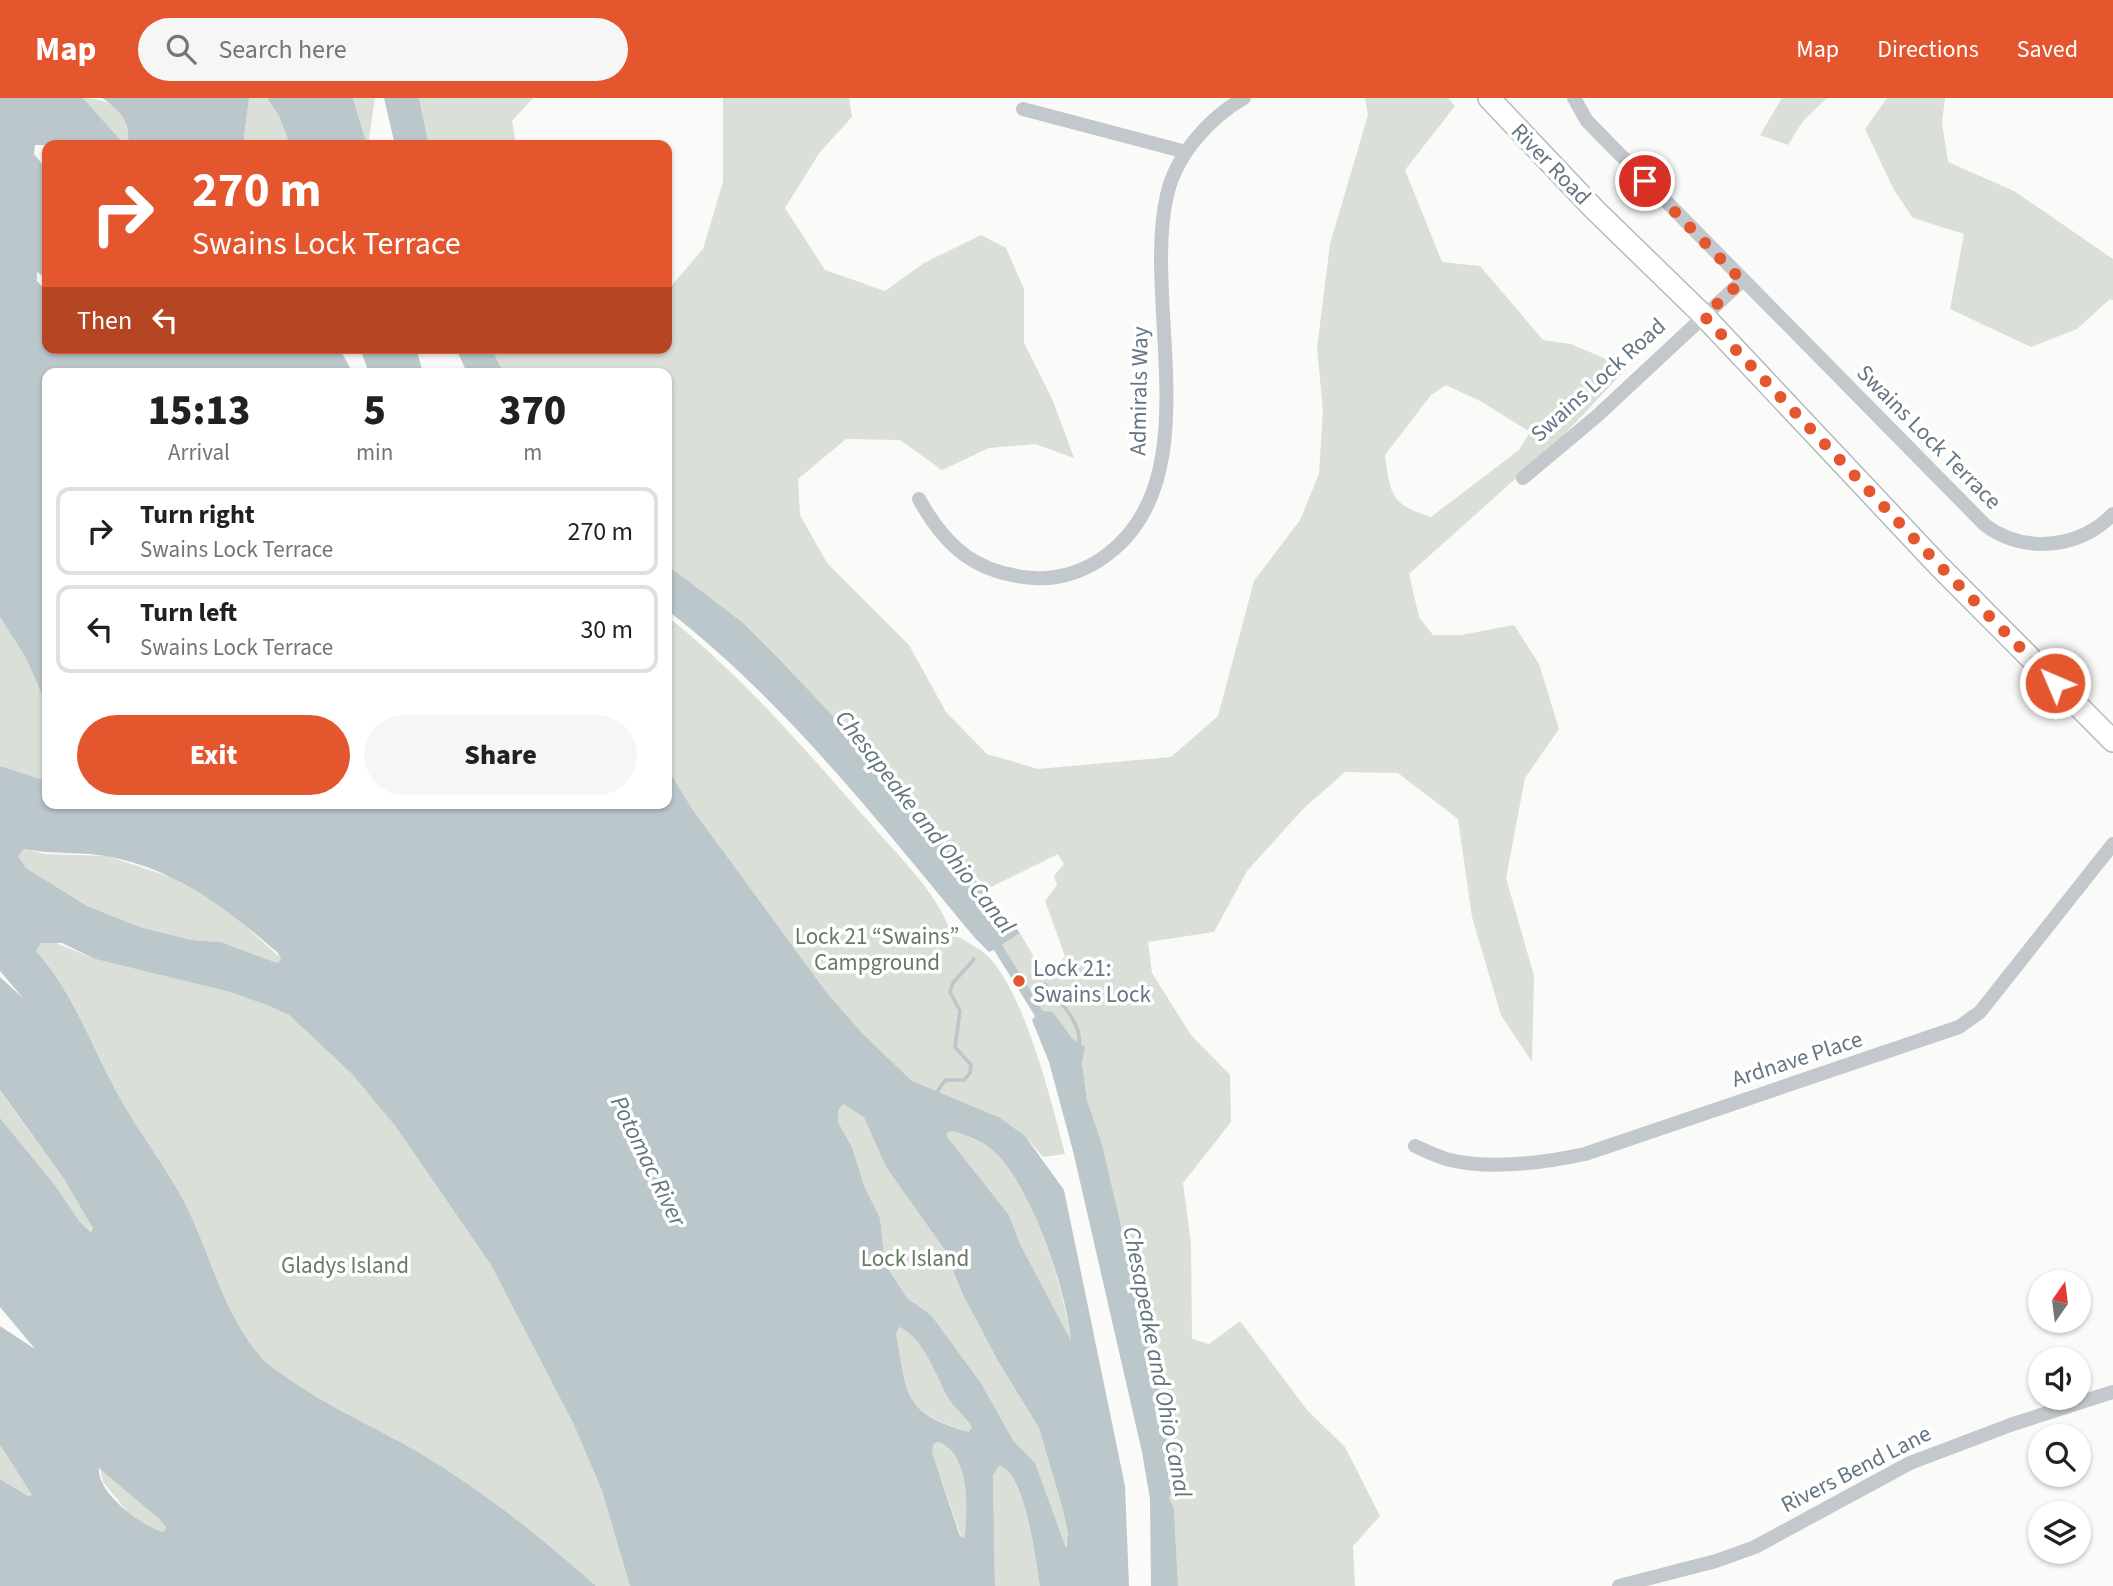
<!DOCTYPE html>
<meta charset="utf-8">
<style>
body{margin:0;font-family:"Source Sans 3",sans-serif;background:#f6f6f6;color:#202124;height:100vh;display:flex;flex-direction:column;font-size:26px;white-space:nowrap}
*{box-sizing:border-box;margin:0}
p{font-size:23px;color:#757577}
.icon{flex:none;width:38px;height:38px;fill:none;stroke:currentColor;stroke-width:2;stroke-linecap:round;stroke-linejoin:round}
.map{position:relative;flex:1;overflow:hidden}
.sheet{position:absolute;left:42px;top:270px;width:630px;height:441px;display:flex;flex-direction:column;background:#fff;border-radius:14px;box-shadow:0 2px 5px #0004}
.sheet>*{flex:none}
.top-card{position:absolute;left:42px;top:42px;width:630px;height:214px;border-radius:14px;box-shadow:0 2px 5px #0004;background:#e4572e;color:#fff;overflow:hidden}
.needle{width:46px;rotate:14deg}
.controls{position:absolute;left:2028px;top:1172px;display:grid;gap:14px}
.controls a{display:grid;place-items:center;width:63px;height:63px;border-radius:50%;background:#fff;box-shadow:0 2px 5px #0004;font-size:35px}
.pin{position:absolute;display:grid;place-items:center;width:60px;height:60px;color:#fff;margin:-30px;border:4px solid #fff;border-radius:50%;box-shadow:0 2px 7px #0007}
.me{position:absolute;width:77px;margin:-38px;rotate:315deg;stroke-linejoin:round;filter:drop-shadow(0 0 5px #0008)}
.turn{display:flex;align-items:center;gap:24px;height:147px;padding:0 35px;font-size:32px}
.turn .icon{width:91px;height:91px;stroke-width:2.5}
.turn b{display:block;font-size:49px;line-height:60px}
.then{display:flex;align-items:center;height:66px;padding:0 35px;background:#0003;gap:14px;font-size:26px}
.eta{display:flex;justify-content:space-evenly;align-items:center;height:119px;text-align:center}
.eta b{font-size:42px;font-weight:800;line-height:49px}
.primary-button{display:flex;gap:14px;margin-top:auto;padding:14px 35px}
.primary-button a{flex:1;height:80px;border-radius:42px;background:#e4572e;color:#fff;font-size:28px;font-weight:800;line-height:80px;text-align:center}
.primary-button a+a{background:#f6f6f6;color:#202124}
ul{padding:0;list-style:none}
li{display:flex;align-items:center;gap:21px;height:88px;margin:0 14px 10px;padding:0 21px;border:4px solid #e0e0e0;border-radius:14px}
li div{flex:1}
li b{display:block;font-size:26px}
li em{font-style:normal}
header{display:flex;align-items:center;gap:42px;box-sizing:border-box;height:98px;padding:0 35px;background:#e4572e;color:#fff}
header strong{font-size:33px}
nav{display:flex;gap:38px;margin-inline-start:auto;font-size:24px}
.search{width:490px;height:63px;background:#f6f6f6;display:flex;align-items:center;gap:18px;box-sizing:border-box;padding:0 24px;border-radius:38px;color:#757577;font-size:26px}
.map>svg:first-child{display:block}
</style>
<header>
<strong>Map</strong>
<div class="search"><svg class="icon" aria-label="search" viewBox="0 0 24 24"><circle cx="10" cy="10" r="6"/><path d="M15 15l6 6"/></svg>Search here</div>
<nav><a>Map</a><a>Directions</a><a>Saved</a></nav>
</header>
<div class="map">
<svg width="2113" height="1488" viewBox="0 0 2113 1488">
<rect width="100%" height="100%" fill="#fafaf8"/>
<g fill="#dadfd7" fill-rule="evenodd">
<path d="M 83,0 C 111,0 130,14 128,43 L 124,46 Z"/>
<path d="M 249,0 L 267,0 L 279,18 L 290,47 L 246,47 L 244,39 Z"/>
<path d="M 353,0 L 375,0 L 368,47 L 367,47 Z"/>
<path d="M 419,0 L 533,0 L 512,23 L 516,47 L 429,47 Z"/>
<path d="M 723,0 L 849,0 L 852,19 L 820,54 L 785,110 L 825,172 L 885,193 L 924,165 L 981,137 L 1006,150 L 1024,191 L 1024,245 L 1053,303 L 1074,360 L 1035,346 L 989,350 L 942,372 L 900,342 L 846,341 L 798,381 L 800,417 L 827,465 L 909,547 L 946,614 L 987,656 L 1038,671 L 1171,659 L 1218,618 L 1254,483 L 1300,422 L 1319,376 L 1323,313 L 1317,250 L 1330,146 L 1368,17 L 1365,0 L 1448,0 L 1455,8 L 1405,72 L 1442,164 L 1480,168 L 1543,242 L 1571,246 L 1627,270 L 1561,340 L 1409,476 L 1419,519 L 1433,537 L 1461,537 L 1514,527 L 1539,566 L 1559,631 L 1525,680 L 1506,780 L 1534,878 L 1532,964 L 1501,917 L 1472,819 L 1458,721 L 1398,675 L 1345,674 L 1303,711 L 1247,773 L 1214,834 L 1148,844 L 1152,875 L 1191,937 L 1230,977 L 1231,1024 L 1183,1085 L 1191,1145 L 1192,1241 L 1209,1246 L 1240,1223 L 1307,1312 L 1345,1349 L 1380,1418 L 1353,1448 L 1355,1488 L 1178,1488 L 1174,1411 L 1169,1400 L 1173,1389 L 1160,1294 L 1102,1046 L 1087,1002 L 1082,965 L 1085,949 L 1072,940 L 1053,914 L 1043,914 L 1002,847 L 1020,835 L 1045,878 L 1054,872 L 1065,858 L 1045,803 L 1057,787 L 1054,778 L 1064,766 L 1058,756 L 987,791 L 878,666 L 667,467 L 667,275 L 504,275 L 491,250 L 667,250 L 667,193 L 703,151 L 723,84 ZM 1446,287 L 1482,304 L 1530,334 L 1519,352 L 1431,419 C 1391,407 1390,396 1385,357 L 1431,297 Z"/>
<path d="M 1782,0 L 1827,0 L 1803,23 L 1788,47 L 1760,37 Z"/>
<path d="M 1887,0 L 1945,0 L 1942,25 L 1948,64 L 2014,93 L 2113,161 L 2113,202 L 2110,201 L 2077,231 L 2031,249 L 1950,211 L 1964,136 L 1913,120 L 1894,92 L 1865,31 Z"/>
<path d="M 667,518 C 744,580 804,650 869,724 C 898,758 936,792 951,835 C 961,841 974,847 983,854 C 1023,886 1052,1006 1065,1056 L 1043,1059 L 1025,1038 L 912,983 L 864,937 L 827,895 L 693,712 L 667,670 Z"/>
<path d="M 0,519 L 26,560 L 47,608 L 47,683 L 0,668 Z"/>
<path d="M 25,751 L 46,756 L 107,758 L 174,780 L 225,810 L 282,861 L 279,865 L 221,844 L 192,842 L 140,829 L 87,808 L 26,770 L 18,758 L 20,753 Z"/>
<path d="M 51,843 L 95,861 L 230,894 L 267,907 L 289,917 L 352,976 L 396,1029 L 491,1167 L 574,1327 L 602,1393 L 630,1488 L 596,1488 C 542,1440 486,1395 423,1357 C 378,1330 329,1310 286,1279 C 278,1273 267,1267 261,1259 C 228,1221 215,1173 195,1127 C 174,1079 139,1037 115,991 C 90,945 72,891 36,853 L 41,845 Z"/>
<path d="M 0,992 C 31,1039 68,1080 93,1130 L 92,1134 L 80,1124 L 54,1086 L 0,1020 Z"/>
<path d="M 843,1006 L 864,1018 L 886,1069 L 944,1151 L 963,1197 L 998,1263 L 1039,1330 L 1063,1412 L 1068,1435 L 1065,1451 L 1035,1365 L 1013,1342 L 981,1285 L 931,1217 L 907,1200 L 885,1166 L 880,1120 L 865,1090 L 852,1049 L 838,1024 L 838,1013 Z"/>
<path d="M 951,1032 C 964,1037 980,1042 990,1050 C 1033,1084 1064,1193 1072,1246 L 1020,1146 L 1009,1117 L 948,1040 L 947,1035 Z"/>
<path d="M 899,1229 C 925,1240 934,1277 948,1299 C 954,1310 965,1318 972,1329 L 969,1334 C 901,1313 909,1298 896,1236 Z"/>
<path d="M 938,1344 C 972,1358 966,1411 966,1441 L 961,1438 L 932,1354 L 932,1346 Z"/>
<path d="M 0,1347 L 32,1397 L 28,1398 L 0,1381 Z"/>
<path d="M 999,1368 C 1025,1374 1036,1464 1040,1488 L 995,1488 L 993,1376 Z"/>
<path d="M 100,1370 L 158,1420 L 166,1429 L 164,1435 L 134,1422 L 103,1384 Z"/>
</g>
<g fill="#bbc7cb" fill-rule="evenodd">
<path d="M 0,0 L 83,0 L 124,46 L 128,43 C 130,22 119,12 102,0 L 249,0 L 244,39 L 246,47 L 35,47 L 34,56 L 47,72 L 47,181 L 37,174 L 37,183 L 47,194 L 47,250 L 339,250 L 353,275 L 47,275 L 47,608 L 26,560 L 0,519 Z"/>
<path d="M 267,0 L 353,0 L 367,47 L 290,47 L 279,18 Z"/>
<path d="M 384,0 L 419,0 L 429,47 L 395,47 Z"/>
<path d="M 360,250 L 416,250 L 423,275 L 369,275 Z"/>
<path d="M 456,250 L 491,250 L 504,275 L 467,275 Z"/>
<path d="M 667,467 L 743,525 L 778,560 L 878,666 L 1020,835 L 1002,847 L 1043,913 L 1053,914 L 1072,940 L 1085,949 L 1082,965 L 1087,1002 L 1102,1046 L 1160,1294 L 1173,1389 L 1169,1400 L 1174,1411 L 1178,1488 L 1151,1488 L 1150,1401 L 1142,1354 L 1073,1053 L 1049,964 L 1032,922 L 1035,918 L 994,852 L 989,854 L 975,840 C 879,725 786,604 667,512 Z"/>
<path d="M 0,668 L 47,683 L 47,705 L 128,706 L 667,705 L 667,670 L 693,712 L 783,835 L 827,895 L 864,937 L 912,983 L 1000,1020 L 1025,1038 L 1064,1092 L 1125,1388 L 1129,1488 L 1040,1488 C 1036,1464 1025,1373 999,1368 L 993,1377 L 995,1488 L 630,1488 L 602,1393 L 574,1327 L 491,1167 L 396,1029 L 352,976 L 289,917 L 267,907 L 230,894 L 95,861 L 62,845 L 41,845 L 36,853 C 72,892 90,945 115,991 C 139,1037 175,1079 195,1127 C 215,1173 228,1221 261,1259 C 267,1267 278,1273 286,1279 C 329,1310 378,1330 423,1357 C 486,1395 542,1440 596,1488 L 0,1488 L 0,1381 L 28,1398 L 32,1397 L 0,1347 L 0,1228 L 35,1251 L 0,1209 L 0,1020 L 54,1086 L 80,1124 L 91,1134 L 93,1130 L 64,1081 L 0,992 L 0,879 L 23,900 L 0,873 ZM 24,751 C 53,757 82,753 111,759 C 179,773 227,811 278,855 L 281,861 L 278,865 L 221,844 L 192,842 L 140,829 L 87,808 L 26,770 L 18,758 ZM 843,1006 L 864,1019 L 886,1069 L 944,1151 L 963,1197 L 998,1263 L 1039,1330 L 1063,1412 L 1068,1435 L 1066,1450 L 1035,1365 L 1013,1342 L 981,1285 L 931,1217 L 907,1200 L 885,1166 L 880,1120 L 865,1090 L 852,1049 L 838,1024 L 838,1013 ZM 951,1033 C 964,1036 980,1042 990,1050 C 1030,1081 1067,1194 1071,1243 L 1020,1146 L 1009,1117 L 948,1040 L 947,1035 ZM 899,1229 C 923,1239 935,1276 947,1298 C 953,1309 965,1318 972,1329 L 969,1334 C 901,1315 908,1295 896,1236 ZM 938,1344 C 971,1356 967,1412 965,1440 L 960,1438 L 932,1354 L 933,1346 ZM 99,1370 L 158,1420 L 166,1429 L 164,1434 C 143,1430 96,1394 99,1370 Z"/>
</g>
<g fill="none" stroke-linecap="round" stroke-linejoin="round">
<g stroke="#bbc7cb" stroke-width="3.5">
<path d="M 1045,886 C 1059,903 1083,925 1079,949"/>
<path d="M 937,994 L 945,982 L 964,982 L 970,975 L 971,967 L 955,949 L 960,913 L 950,894 L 953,885 L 974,861"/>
</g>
<defs>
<path id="primary" d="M 1489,0 L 1594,111 L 1704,218 L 1939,468 L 2113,643"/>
</defs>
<use href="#primary" stroke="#b5babe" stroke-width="24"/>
<g stroke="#c3c8cc" stroke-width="14">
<path d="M 1574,0 L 1587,23 L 1985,427 C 2024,456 2079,451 2113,416"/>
<path d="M 1023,11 L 1186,54"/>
<path d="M 1523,380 L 1597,318 L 1742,183"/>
<path d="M 919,401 C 946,450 977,476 1034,480 C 1060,482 1088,472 1108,456 C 1210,379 1142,204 1167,97 C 1176,57 1209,20 1244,0"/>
<path d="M 1415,1048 C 1426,1053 1438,1059 1450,1062 C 1493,1072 1543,1065 1585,1056 L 1959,929 L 1980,914 L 2113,746"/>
<path d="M 1619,1488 L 1716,1463 L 1755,1449 L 1910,1365 L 2013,1326 L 2113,1294"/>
</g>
<use href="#primary" stroke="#fff" stroke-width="21"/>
</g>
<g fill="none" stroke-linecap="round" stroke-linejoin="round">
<path stroke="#e4572e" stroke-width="12" stroke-dasharray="0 21.6" d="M 1645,83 L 1742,183 L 1704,218 L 1940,468 L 2055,585"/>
</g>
<circle fill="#e4572e" stroke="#fff" stroke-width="2.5" cx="1019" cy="883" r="7"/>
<g text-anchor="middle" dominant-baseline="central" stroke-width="7" stroke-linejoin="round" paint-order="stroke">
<g font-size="23" fill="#657683" stroke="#fff">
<text transform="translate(1551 66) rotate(46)">River Road</text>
<text transform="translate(1598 282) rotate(-42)">Swains Lock Road</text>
<text transform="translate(1139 293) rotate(-89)">Admirals Way</text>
<text transform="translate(1929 339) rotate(45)">Swains Lock Terrace</text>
<text transform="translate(1797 961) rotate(-18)">Ardnave Place</text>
<text transform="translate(1856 1371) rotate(-27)">Rivers Bend Lane</text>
</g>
<g font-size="23" fill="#687a64" stroke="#fff">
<text x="877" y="838">Lock 21 “Swains”<tspan x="877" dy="26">Campground</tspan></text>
<text x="915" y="1160">Lock Island</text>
<text x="345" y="1167">Gladys Island</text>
</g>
<g font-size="23" fill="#657683" stroke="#fff" text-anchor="start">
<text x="1033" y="870">Lock 21:<tspan x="1033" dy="26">Swains Lock</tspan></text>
</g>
<g font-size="24" font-style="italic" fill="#60757c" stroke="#fff">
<text transform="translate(925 724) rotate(52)">Chesapeake and Ohio Canal</text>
<text transform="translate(648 1063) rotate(64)">Potomac River</text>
<text transform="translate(1157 1264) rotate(79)">Chesapeake and Ohio Canal</text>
</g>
</g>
</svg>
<div class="controls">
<a><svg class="needle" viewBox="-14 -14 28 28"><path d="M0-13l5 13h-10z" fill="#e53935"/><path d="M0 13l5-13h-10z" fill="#757577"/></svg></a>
<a><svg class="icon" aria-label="sound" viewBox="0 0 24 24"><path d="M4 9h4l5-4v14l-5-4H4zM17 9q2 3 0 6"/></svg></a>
<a><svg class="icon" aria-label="search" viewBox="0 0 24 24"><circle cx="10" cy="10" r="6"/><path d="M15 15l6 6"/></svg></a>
<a><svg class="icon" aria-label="layers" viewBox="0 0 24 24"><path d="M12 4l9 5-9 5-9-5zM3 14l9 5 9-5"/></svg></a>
</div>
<div class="pin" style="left:1645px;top:83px;background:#d93025"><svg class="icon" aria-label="arrive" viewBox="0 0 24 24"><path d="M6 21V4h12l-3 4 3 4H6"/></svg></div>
<svg class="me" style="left:2055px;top:585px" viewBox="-20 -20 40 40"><circle r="17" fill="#e4572e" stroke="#fff" stroke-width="3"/><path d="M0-11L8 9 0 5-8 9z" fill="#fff"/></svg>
<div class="top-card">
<div class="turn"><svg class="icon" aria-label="right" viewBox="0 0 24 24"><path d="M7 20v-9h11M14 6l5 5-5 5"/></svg><div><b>270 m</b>Swains Lock Terrace</div></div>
<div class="then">Then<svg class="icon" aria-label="left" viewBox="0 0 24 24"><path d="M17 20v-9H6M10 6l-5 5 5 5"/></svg></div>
</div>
<section class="sheet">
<div class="eta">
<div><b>15:13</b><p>Arrival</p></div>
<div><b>5</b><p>min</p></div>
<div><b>370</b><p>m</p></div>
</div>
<ul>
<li><svg class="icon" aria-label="right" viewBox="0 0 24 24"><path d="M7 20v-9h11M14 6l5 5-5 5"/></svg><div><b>Turn right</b><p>Swains Lock Terrace</p></div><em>270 m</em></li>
<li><svg class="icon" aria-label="left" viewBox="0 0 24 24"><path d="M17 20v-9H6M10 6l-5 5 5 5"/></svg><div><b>Turn left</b><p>Swains Lock Terrace</p></div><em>30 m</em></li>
</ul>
<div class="primary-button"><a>Exit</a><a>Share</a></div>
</section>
</div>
